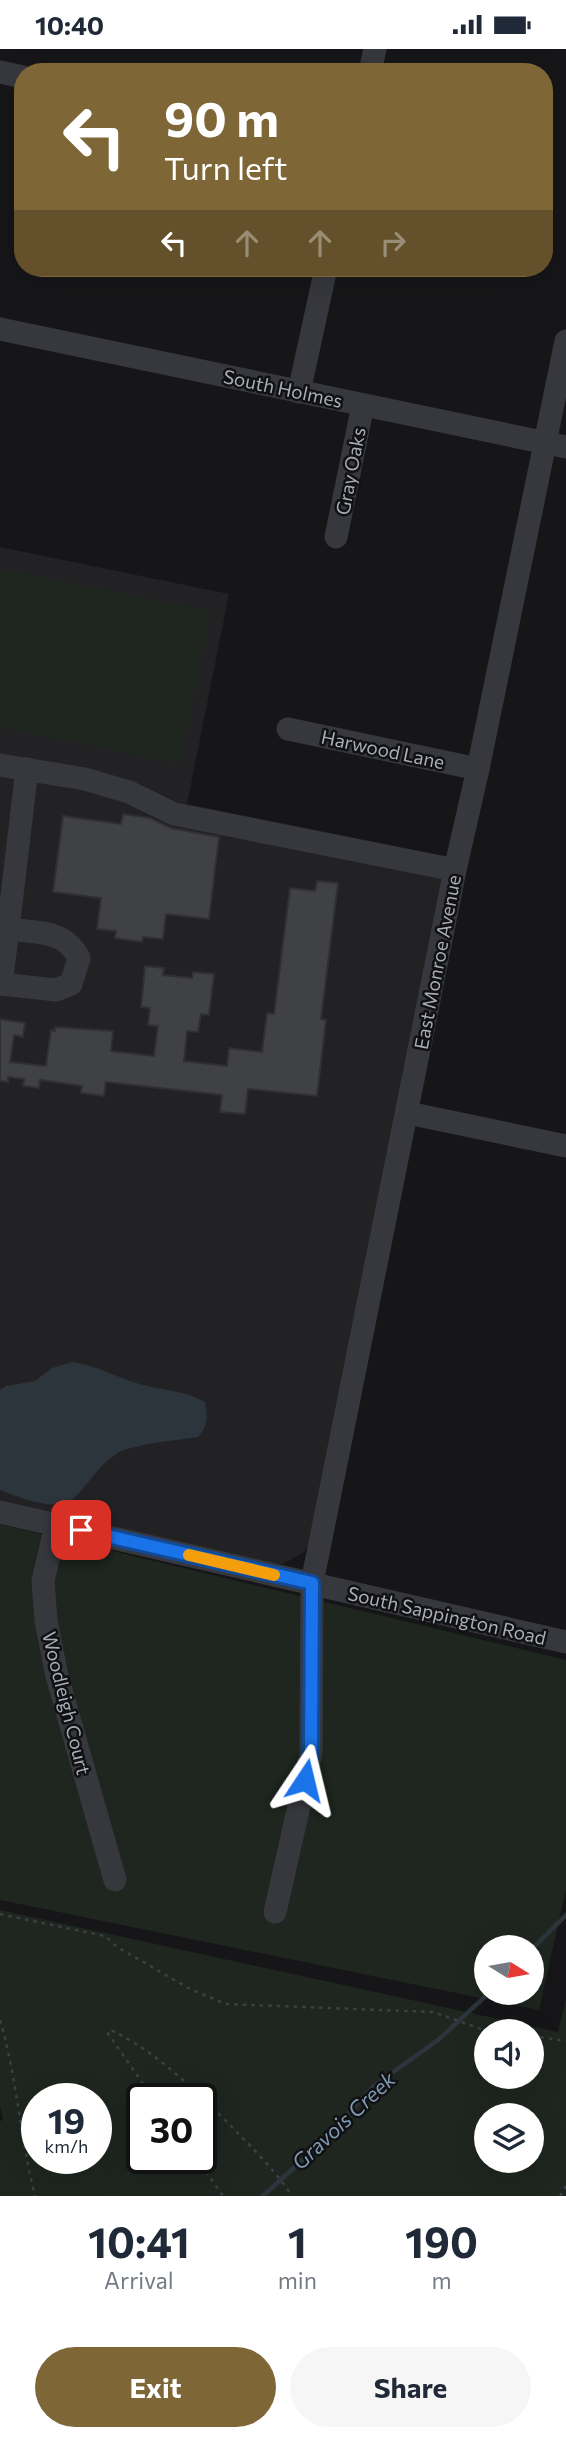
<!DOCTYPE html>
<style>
body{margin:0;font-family:Commissioner,sans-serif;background:#f6f6f7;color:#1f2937;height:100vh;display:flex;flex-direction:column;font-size:26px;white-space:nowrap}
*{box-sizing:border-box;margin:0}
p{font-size:23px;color:#747a83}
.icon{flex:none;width:38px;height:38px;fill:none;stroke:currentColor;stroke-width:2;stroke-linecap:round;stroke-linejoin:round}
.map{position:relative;height:2147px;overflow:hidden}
.drawer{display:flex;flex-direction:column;background:#fff;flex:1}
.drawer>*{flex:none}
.banner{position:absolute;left:14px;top:14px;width:539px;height:214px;border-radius:28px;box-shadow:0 7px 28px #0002;background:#7e6636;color:#fff;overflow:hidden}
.needle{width:46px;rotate:101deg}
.fabs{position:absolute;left:474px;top:1886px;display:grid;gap:14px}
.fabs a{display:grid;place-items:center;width:70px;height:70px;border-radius:50%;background:#fff;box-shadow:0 7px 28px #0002;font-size:35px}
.speed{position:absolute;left:21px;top:2034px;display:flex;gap:14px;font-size:35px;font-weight:700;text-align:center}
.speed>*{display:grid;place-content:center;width:91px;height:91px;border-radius:50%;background:#fff;box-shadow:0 7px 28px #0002;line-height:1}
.speed small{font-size:18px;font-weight:400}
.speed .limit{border:4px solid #111;border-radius:10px;background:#fff;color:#111}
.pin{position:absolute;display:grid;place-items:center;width:60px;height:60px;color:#fff;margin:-30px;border-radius:14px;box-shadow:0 4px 10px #0006}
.me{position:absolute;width:77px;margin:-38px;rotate:10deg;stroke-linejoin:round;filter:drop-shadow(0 0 5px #0008)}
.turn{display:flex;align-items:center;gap:24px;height:147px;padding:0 35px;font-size:32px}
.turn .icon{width:91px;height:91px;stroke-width:2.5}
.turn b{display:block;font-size:49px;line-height:60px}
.lanes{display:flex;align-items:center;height:66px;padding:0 35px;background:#0003;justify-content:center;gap:35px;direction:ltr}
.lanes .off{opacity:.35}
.eta{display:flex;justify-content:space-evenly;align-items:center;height:119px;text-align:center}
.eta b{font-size:42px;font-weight:700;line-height:49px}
.primary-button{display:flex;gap:14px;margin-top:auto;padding:14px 35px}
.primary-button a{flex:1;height:80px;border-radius:42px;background:#7e6636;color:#fff;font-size:28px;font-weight:700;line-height:80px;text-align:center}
.primary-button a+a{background:#f6f6f7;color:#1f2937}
.status{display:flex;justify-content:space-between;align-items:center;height:49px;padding:0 35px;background:#fff;direction:ltr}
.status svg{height:19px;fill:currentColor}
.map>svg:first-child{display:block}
</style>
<div class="status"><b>10:40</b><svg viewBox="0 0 49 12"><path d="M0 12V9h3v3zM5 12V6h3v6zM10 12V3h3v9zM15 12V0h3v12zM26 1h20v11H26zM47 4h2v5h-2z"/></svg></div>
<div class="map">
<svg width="566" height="2147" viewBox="0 0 566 2147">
<rect width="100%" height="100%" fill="#161618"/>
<path fill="#222225" d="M 0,498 L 229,545 L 187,755 L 450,808 L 310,1493 L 304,1503 L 283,1515 L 271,1515 L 0,1451 Z"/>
<g fill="#1e261f" fill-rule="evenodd">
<path d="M 0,520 L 211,562 L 180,715 L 0,678 Z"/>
<path d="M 0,1475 L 566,1611 L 566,1840 L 539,1961 L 0,1851 ZM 486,1899 L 532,1899 L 532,1944 L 486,1944 Z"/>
<path d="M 0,1861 L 558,1983 L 566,1950 L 566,2147 L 0,2147 L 0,2072 L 3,2071 L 0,2057 ZM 486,1983 L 532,1983 L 532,2028 L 486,2028 ZM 37,2049 L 96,2049 L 96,2109 L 37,2109 ZM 142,2049 L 201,2049 L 201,2109 L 142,2109 ZM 486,2067 L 532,2067 L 532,2112 L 486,2112 Z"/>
</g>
<path fill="#2c353c" d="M 72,1313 C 95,1316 114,1327 136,1334 C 159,1341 184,1341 205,1353 C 208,1368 208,1377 198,1388 C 180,1391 132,1395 118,1404 C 100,1415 91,1431 77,1446 C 58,1466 22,1449 0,1441 L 0,1341 L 6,1337 L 35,1332 L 52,1319 Z"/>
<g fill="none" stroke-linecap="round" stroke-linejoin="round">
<g stroke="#2c353c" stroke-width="4.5">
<path d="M 532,1900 L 566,1866"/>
<path d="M 263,2147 L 308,2106 L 375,2036 L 438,1991 L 489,1944"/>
</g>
</g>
<g fill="#404145" stroke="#303034" stroke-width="2">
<path d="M 123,765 L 150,769 L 171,779 L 219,788 L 209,870 L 166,865 L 163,890 L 143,888 L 142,893 L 115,889 L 116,882 L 97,880 L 101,849 L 53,843 L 63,767 L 121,775 Z"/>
<path d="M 317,832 L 338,834 L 321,970 L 326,971 L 317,1047 L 248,1040 L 245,1065 L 220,1063 L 222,1046 L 106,1033 L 104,1047 L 81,1044 L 82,1037 L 40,1031 L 39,1039 L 23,1037 L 24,1030 L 8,1028 L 8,1033 L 0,1032 L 0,970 L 25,974 L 23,988 L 14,986 L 10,1013 L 46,1017 L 51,981 L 55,982 L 55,978 L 113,982 L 111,1002 L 154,1007 L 158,977 L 148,976 L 150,959 L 141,958 L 145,917 L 164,919 L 163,926 L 192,929 L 193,923 L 214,925 L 209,966 L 201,965 L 198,983 L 187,982 L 184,1012 L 227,1017 L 229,999 L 262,1003 L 267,964 L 274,965 L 290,839 L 315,842 Z"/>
</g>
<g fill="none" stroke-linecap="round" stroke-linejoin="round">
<g stroke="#3d3f44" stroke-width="2.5" stroke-dasharray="3.5 5" stroke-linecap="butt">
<path d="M 0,1865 L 105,1887 L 117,1898 L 192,1941 L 226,1955 L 433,1963 L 484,1981 L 512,1983"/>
<path d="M 0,1971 C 17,2028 20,2089 35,2147"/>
<path d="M 532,1987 L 566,1992"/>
<path d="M 153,2049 L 107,1983 L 113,1982 C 159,2005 195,2041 231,2077 C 252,2099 275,2121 292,2147"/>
<path d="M 196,2109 L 223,2147"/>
<path d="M 560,2147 L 566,2137"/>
</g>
<g stroke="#37383d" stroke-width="23">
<path d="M 0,23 L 23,28"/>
<path d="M 370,23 L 375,0"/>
<path d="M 0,280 L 566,398"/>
<path d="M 299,343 L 326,219"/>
<path d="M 336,488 L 363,356"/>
<path d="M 288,680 L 478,720"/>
<path d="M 0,716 L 85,730 L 129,743 L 174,765 L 455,821"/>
<path d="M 0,935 L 56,941 L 71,935 L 79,909 C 64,880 37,884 8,880 L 27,720"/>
<path d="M 1,935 L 8,880"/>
<path d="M 408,1064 L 566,1097"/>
<path d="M 0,1463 L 566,1593"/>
<path d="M 56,1476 L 43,1532 L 46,1572 L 57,1627 L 115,1831"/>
<path d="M 275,1863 L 311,1704 L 312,1534 L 455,821 L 478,720 L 566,292"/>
</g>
</g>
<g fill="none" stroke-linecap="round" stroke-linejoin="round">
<defs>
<path id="route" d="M 81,1481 L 312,1534 L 311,1704 L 305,1731"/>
</defs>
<use href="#route" stroke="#114b97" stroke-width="18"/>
<use href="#route" stroke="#1a73e8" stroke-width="12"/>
<path stroke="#f59e0b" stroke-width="12" d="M 189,1506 L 274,1526"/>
</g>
<g text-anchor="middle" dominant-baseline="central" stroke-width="5" stroke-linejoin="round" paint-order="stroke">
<g font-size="19" fill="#a8adb8" stroke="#111113">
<text transform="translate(283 339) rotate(12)">South Holmes</text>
<text transform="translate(350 422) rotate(-79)">Gray Oaks</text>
<text transform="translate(383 700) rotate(12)">Harwood Lane</text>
<text transform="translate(437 913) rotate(-79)">East Monroe Avenue</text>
<text transform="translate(447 1566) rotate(13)">South Sappington Road</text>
<text transform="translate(67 1654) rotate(76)">Woodleigh Court</text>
</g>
<g font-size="21" font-style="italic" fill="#7f9bb3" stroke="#111113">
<text transform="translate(343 2071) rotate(-43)">Gravois Creek</text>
</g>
</g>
</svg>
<div class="fabs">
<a><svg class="needle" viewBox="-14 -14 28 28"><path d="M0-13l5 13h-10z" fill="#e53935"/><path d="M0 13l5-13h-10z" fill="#747a83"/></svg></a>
<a><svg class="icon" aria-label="sound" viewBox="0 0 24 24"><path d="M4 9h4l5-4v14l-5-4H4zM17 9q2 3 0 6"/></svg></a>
<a><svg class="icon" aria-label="layers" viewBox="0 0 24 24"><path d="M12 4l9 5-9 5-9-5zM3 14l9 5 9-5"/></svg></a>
</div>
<div class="speed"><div>19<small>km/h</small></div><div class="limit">30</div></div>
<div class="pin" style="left:81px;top:1481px;background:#d93025"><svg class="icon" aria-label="arrive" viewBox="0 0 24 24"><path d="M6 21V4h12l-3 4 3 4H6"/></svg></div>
<svg class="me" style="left:305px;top:1731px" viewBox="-20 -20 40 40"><path d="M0-17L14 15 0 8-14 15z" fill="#1a73e8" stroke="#fff" stroke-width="4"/></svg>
<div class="banner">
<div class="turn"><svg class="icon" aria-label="left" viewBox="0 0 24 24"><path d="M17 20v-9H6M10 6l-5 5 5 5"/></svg><div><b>90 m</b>Turn left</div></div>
<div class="lanes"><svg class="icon" aria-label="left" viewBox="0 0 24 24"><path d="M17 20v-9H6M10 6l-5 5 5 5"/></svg><svg class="icon off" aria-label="ahead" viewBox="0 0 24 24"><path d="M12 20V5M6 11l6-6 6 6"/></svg><svg class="icon off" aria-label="ahead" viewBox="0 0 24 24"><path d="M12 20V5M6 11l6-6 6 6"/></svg><svg class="icon off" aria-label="right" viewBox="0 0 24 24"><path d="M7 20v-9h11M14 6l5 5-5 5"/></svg></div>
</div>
</div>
<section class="drawer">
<div class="eta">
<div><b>10:41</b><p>Arrival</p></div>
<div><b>1</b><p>min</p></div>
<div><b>190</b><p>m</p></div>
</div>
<div class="primary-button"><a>Exit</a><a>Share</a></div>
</section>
